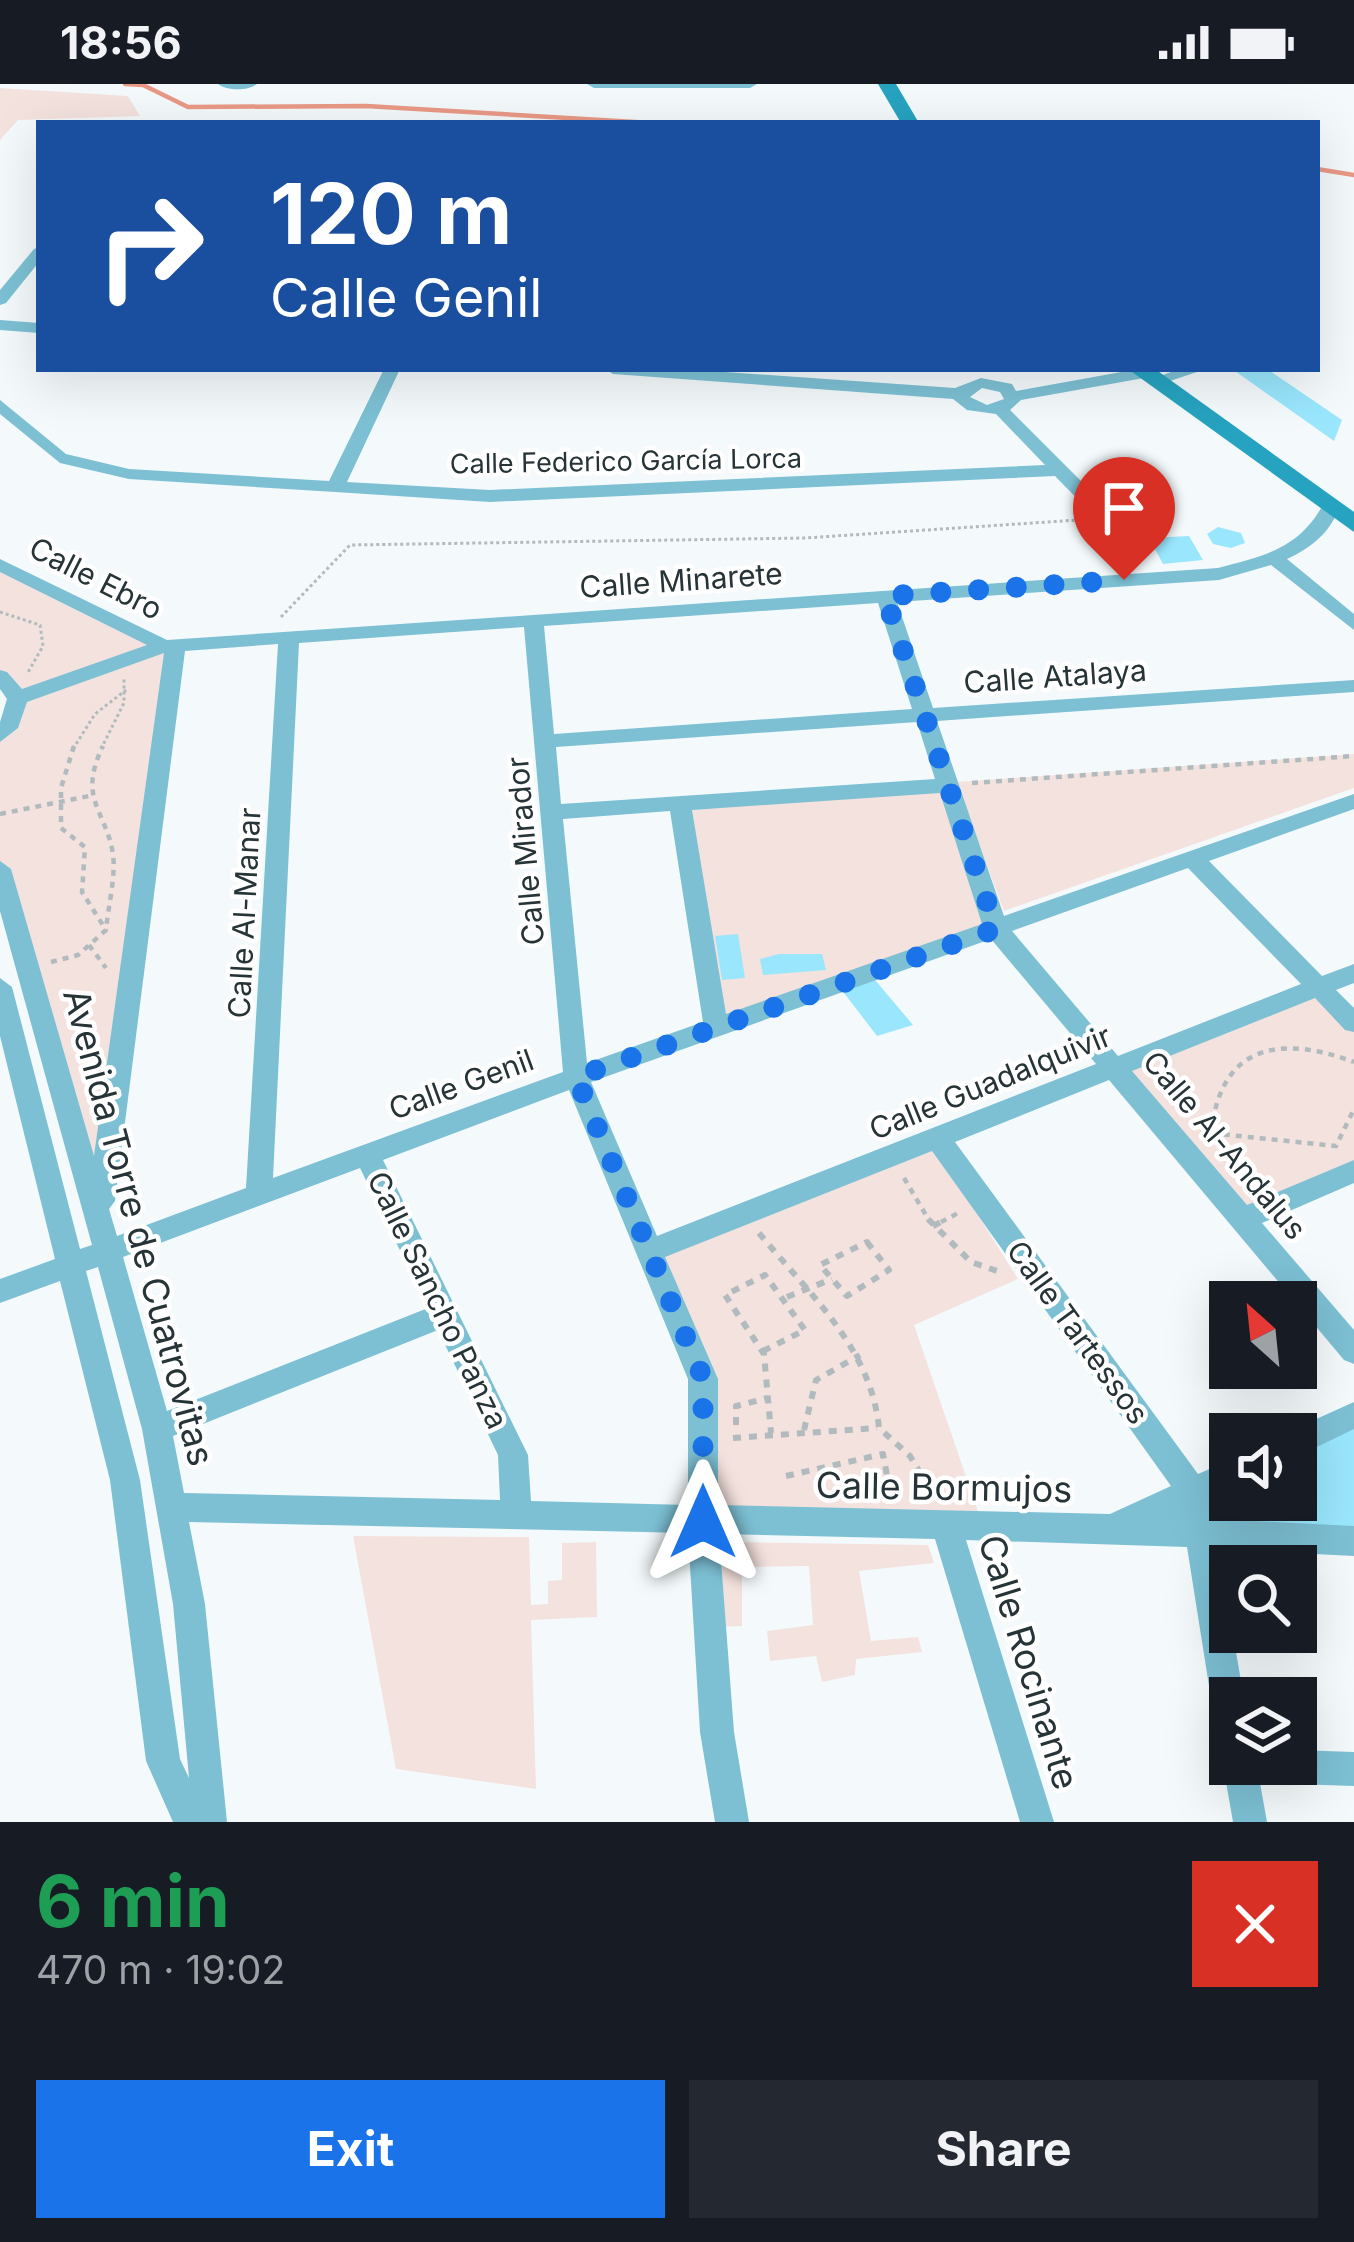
<!DOCTYPE html>
<meta charset="utf-8">
<style>
body{margin:0;font-family:Inter,sans-serif;background:#242831;color:#f1f3f6;height:100vh;display:flex;flex-direction:column;font-size:45px;white-space:nowrap}
*{box-sizing:border-box;margin:0}
p{font-size:39px;color:#9ea1a6}
.icon{flex:none;width:66px;height:66px;fill:none;stroke:currentColor;stroke-width:2;stroke-linecap:round;stroke-linejoin:round}
.map{position:relative;height:1738px;overflow:hidden}
.sheet{display:flex;flex-direction:column;background:#171b24;flex:1}
.sheet>*{flex:none}
.guide{position:absolute;left:36px;top:36px;width:1284px;height:252px;border-radius:0px;box-shadow:0 12px 48px #0002;background:#1a4fa0;color:#fff;overflow:hidden}
.needle{width:78px;rotate:333deg}
.tools{position:absolute;left:1209px;top:1197px;display:grid;gap:24px}
.tools a{display:grid;place-items:center;width:108px;height:108px;border-radius:0px;background:#171b24;box-shadow:0 12px 48px #0002;font-size:60px}
.pin{position:absolute;display:grid;place-items:center;width:102px;height:102px;color:#fff;margin:-123px -51px;border-radius:50% 50% 50% 0;rotate:-45deg;box-shadow:0 0 12px #0007}
.pin .icon{rotate:45deg}
.me{position:absolute;width:132px;margin:-66px;rotate:0deg;stroke-linejoin:round;filter:drop-shadow(0 0 9px #0008)}
.turn{display:flex;align-items:center;gap:42px;height:252px;padding:0 36px;font-size:54px}
.turn .icon{width:156px;height:156px;stroke-width:2.5}
.turn b{display:block;font-size:84px;line-height:102px}
.round{display:grid;place-items:center;flex:none;width:126px;height:126px;border-radius:0px;background:#242831}
.headline{display:flex;align-items:center;justify-content:space-between;height:204px;padding:0 36px}
h1{font-size:72px;font-weight:700;line-height:90px;color:#1e9e55}
.cta{display:flex;gap:24px;margin-top:auto;padding:24px 36px}
.cta a{flex:1;height:138px;border-radius:0px;background:#1a73e8;color:#fff;font-size:48px;font-weight:700;line-height:138px;text-align:center}
.cta a+a{background:#242831;color:#f1f3f6}
.status{display:flex;justify-content:space-between;align-items:center;height:84px;padding:0 60px;background:#171b24;direction:ltr}
.status svg{height:33px;fill:currentColor}
.map>svg:first-child{display:block}
</style>
<div class="status"><b>18:56</b><svg viewBox="0 0 49 12"><path d="M0 12V9h3v3zM5 12V6h3v6zM10 12V3h3v9zM15 12V0h3v12zM26 1h20v11H26zM47 4h2v5h-2z"/></svg></div>
<div class="map">
<svg width="1354" height="1738" viewBox="0 0 1354 1738">
<rect width="100%" height="100%" fill="#f4fafc"/>
<g fill="#f4e2de">
<path d="M 0,4 L 128,12 L 140,32 L 18,36 L 0,56 Z"/>
<path d="M 0,481 L 175,562 L 99,1131 L 0,785 L 0,651 L 17,626 L 0,592 Z"/>
<path d="M 1354,670 L 1354,704 L 1004,827 L 956,698 Z"/>
<path d="M 948,701 L 996,845 L 716,944 L 680,719 Z"/>
<path d="M 1319,903 L 1354,939 L 1354,1087 L 1243,1135 L 1117,984 Z"/>
<path d="M 934,1061 L 1018,1195 L 914,1241 L 983,1442 L 703,1438 L 703,1295 L 649,1167 Z"/>
<path d="M 353,1452 L 529,1453 L 531,1521 L 548,1520 L 548,1497 L 562,1496 L 562,1459 L 596,1458 L 597,1533 L 531,1536 L 536,1705 L 396,1685 Z"/>
<path d="M 722,1458 L 928,1461 L 934,1479 L 859,1487 L 871,1557 L 918,1553 L 922,1568 L 856,1575 L 855,1591 L 822,1598 L 816,1572 L 770,1577 L 767,1547 L 813,1541 L 809,1482 L 742,1483 L 742,1542 L 721,1543 Z"/>
</g>
<g fill="none" stroke-linecap="round" stroke-linejoin="round">
<g stroke="#ea9886" stroke-width="4.5">
<path d="M 125,0 L 143,1 L 188,23 L 366,22 L 652,39"/>
<path d="M 1317,85 L 1354,91"/>
</g>
</g>
<g fill="#99e6fd">
<path d="M 1232,285 L 1267,285 L 1342,336 L 1334,357 Z"/>
<path d="M 1218,443 L 1241,449 L 1245,459 L 1231,464 L 1213,460 L 1207,450 Z"/>
<path d="M 1189,452 L 1203,476 L 1163,480 L 1149,454 Z"/>
<path d="M 738,850 L 745,894 L 722,896 L 715,852 Z"/>
<path d="M 779,870 L 822,870 L 826,886 L 763,891 L 760,875 Z"/>
<path d="M 870,890 L 913,941 L 877,952 L 838,901 Z"/>
<path d="M 1354,1331 L 1354,1455 L 1196,1448 L 1193,1408 L 1230,1390 L 1230,1416 L 1296,1416 L 1296,1359 Z"/>
</g>
<g fill="none" stroke-linecap="round" stroke-linejoin="round">
<g stroke="#b1babd" stroke-width="3" stroke-dasharray="3 3" stroke-linecap="butt">
<path d="M 0,528 L 40,541 L 43,562 L 27,590"/>
<path d="M 281,533 L 350,461 L 805,454 L 1078,436"/>
<path d="M 73,665 L 95,630 L 126,606"/>
<path d="M 101,665 L 124,619 L 124,594"/>
</g>
<g stroke="#b1babd" stroke-width="4.5" stroke-dasharray="6 6" stroke-linecap="butt">
<path d="M 74,662 L 61,704 L 61,744 L 85,763 L 82,808 L 106,846"/>
<path d="M 972,699 L 1354,672"/>
<path d="M 0,730 L 94,711"/>
<path d="M 89,861 L 106,884"/>
<path d="M 51,878 L 78,871 L 106,846 C 108,823 116,793 113,770 C 106,726 77,715 103,662"/>
<path d="M 1206,1045 L 1212,1042 C 1224,958 1284,952 1354,978"/>
<path d="M 1200,1048 L 1336,1062 L 1354,1025"/>
<path d="M 904,1094 L 930,1138"/>
<path d="M 941,1138 L 960,1128"/>
</g>
<g stroke="#b1babd" stroke-width="6" stroke-dasharray="8 8" stroke-linecap="butt">
<path d="M 928,1135 L 971,1178 L 1003,1189"/>
<path d="M 933,1142 L 947,1135"/>
<path d="M 759,1149 C 808,1209 871,1263 879,1344 L 910,1372 L 934,1412"/>
<path d="M 867,1158 L 889,1186 L 847,1212 L 820,1181 Z"/>
<path d="M 787,1213 L 832,1195"/>
<path d="M 763,1267 L 805,1246 L 765,1191 L 725,1211 L 764,1270 L 771,1349"/>
<path d="M 736,1341 L 736,1322 L 768,1314"/>
<path d="M 804,1346 L 816,1296 L 860,1271"/>
<path d="M 733,1354 L 877,1344"/>
<path d="M 786,1392 L 883,1370 L 891,1413"/>
</g>
<g fill="#7dc0d4" fill-rule="evenodd">
<path d="M 218,0 L 257,0 C 248,7 227,7 218,0 Z"/>
<path d="M 587,0 L 757,0 L 750,4 L 594,4 Z"/>
<path d="M 39,163 L 39,178 L 6,219 L 0,221 L 0,206 L 34,165 Z"/>
<path d="M 0,236 L 39,239 L 39,249 L 0,246 Z"/>
<path d="M 384,285 L 400,285 L 347,398 L 490,406 L 1045,381 L 996,330 L 967,326 L 953,315 L 613,290 L 605,285 L 683,285 L 955,304 L 981,294 L 1012,300 L 1016,307 L 1138,285 L 1152,289 L 1144,294 L 1021,316 L 1010,326 L 1110,426 L 1112,430 L 1103,436 L 1096,434 L 1055,392 L 490,418 L 335,408 L 129,395 L 60,379 L 0,330 L 0,316 L 66,370 L 129,385 L 329,397 ZM 982,304 L 1000,308 L 1004,315 L 987,321 L 970,313 Z"/>
<path d="M 1179,285 L 1206,285 L 1155,302 L 1147,297 Z"/>
<path d="M 1331,417 L 1340,423 C 1329,449 1313,463 1287,475 L 1354,530 L 1354,546 L 1271,481 L 1219,496 L 897,518 L 933,624 L 1354,596 L 1354,608 L 937,637 L 1004,832 L 1354,710 L 1354,725 L 1209,777 L 1322,892 L 1354,880 L 1354,899 L 1336,906 L 1354,924 L 1354,948 L 1345,946 L 1315,914 L 1132,987 L 1247,1121 L 1354,1076 L 1354,1099 L 1262,1139 L 1354,1246 L 1354,1280 L 1344,1276 L 1109,996 L 955,1058 L 1198,1390 L 1230,1376 L 1230,1405 L 1209,1414 L 1213,1435 L 1354,1442 L 1354,1472 L 1218,1465 L 1244,1614 L 1230,1614 L 1230,1644 L 1218,1639 L 1213,1627 L 1187,1463 L 966,1456 L 1054,1738 L 1020,1738 L 935,1455 L 719,1450 L 734,1648 L 749,1738 L 715,1738 L 700,1648 L 688,1449 L 189,1438 L 205,1520 L 227,1738 L 173,1738 L 146,1677 L 110,1396 L 60,1197 L 0,1219 L 0,1195 L 55,1175 L 0,952 L 0,894 L 12,903 L 80,1165 L 92,1161 L 0,827 L 0,777 L 11,785 L 94,1072 L 164,569 L 27,618 L 18,644 L 0,658 L 0,638 L 7,615 L 0,605 L 0,586 L 7,588 L 22,605 L 147,561 L 0,488 L 0,475 L 167,556 L 1218,484 C 1266,471 1299,465 1324,419 ZM 878,519 L 912,625 L 554,650 L 544,542 ZM 524,543 L 563,988 L 273,1094 L 299,559 ZM 278,560 L 246,1104 L 117,1152 L 109,1125 L 115,1117 L 185,567 ZM 917,638 L 935,695 L 561,720 L 556,663 ZM 940,709 L 982,840 L 726,930 L 692,726 ZM 670,727 L 703,938 L 587,979 L 563,735 ZM 1188,784 L 1301,900 L 1118,972 L 1012,847 ZM 991,855 L 1096,980 L 657,1152 L 591,998 ZM 569,1006 L 688,1295 L 688,1421 L 531,1417 L 528,1371 L 383,1076 ZM 932,1067 L 1171,1402 L 1110,1430 L 718,1421 L 718,1295 L 665,1173 ZM 360,1084 L 428,1224 L 167,1327 L 123,1173 ZM 98,1183 L 142,1345 L 173,1520 L 189,1694 L 180,1675 L 140,1396 L 86,1187 ZM 438,1246 L 498,1371 L 500,1416 L 184,1409 L 173,1352 Z"/>
<path d="M 1354,1318 L 1354,1345 L 1296,1373 L 1296,1350 L 1285,1349 Z"/>
<path d="M 1296,1666 L 1354,1668 L 1354,1702 L 1260,1699 L 1267,1738 L 1233,1738 L 1223,1681 L 1228,1668 L 1230,1680 L 1296,1680 Z"/>
</g>
<g fill="#26a3c0" fill-rule="evenodd">
<path d="M 878,0 L 896,0 L 919,39 L 901,39 Z"/>
<path d="M 1128,285 L 1155,285 L 1354,428 L 1354,448 Z"/>
</g>
</g>
<g fill="none" stroke-linecap="round" stroke-linejoin="round">
<path stroke="#1a73e8" stroke-width="21" stroke-dasharray="0 37.8" d="M 703,1438 L 703,1294 L 576,993 L 996,845 L 885,512 L 1124,496"/>
</g>
<g text-anchor="middle" dominant-baseline="central" stroke-width="9" stroke-linejoin="round" paint-order="stroke">
<g font-size="27" fill="#263438" stroke="#fff">
<text transform="translate(626 377) rotate(-1)">Calle Federico García Lorca</text>
</g>
<g font-size="30" fill="#263438" stroke="#fff">
<text transform="translate(96 494) rotate(27)">Calle Ebro</text>
<text transform="translate(681 496) rotate(-4)">Calle Minarete</text>
<text transform="translate(1055 592) rotate(-4)">Calle Atalaya</text>
<text transform="translate(525 767) rotate(-95)">Calle Mirador</text>
<text transform="translate(244 829) rotate(-87)">Calle Al-Manar</text>
<text transform="translate(990 998) rotate(-22)">Calle Guadalquivir</text>
<text transform="translate(461 1000) rotate(-20)">Calle Genil</text>
<text transform="translate(1225 1061) rotate(50)">Calle Al-Andalus</text>
<text transform="translate(438 1216) rotate(64)">Calle Sancho Panza</text>
<text transform="translate(1078 1248) rotate(54)">Calle Tartessos</text>
</g>
<g font-size="36" fill="#263438" stroke="#fff">
<text transform="translate(139 1143) rotate(75)">Avenida Torre de Cuatrovitas</text>
<text transform="translate(944 1403) rotate(1)">Calle Bormujos</text>
<text transform="translate(1029 1578) rotate(73)">Calle Rocinante</text>
</g>
</g>
</svg>
<div class="tools">
<a><svg class="needle" viewBox="-14 -14 28 28"><path d="M0-13l5 13h-10z" fill="#e53935"/><path d="M0 13l5-13h-10z" fill="#9ea1a6"/></svg></a>
<a><svg class="icon" aria-label="sound" viewBox="0 0 24 24"><path d="M4 9h4l5-4v14l-5-4H4zM17 9q2 3 0 6"/></svg></a>
<a><svg class="icon" aria-label="search" viewBox="0 0 24 24"><circle cx="10" cy="10" r="6"/><path d="M15 15l6 6"/></svg></a>
<a><svg class="icon" aria-label="layers" viewBox="0 0 24 24"><path d="M12 4l9 5-9 5-9-5zM3 14l9 5 9-5"/></svg></a>
</div>
<div class="pin" style="left:1124px;top:496px;background:#d93025"><svg class="icon" aria-label="arrive" viewBox="0 0 24 24"><path d="M6 21V4h12l-3 4 3 4H6"/></svg></div>
<svg class="me" style="left:703px;top:1438px" viewBox="-20 -20 40 40"><path d="M0-17L14 15 0 8-14 15z" fill="#1a73e8" stroke="#fff" stroke-width="4"/></svg>
<div class="guide">
<div class="turn"><svg class="icon" aria-label="right" viewBox="0 0 24 24"><path d="M7 20v-9h11M14 6l5 5-5 5"/></svg><div><b>120 m</b>Calle Genil</div></div>
</div>
</div>
<section class="sheet">
<div class="headline"><div><h1>6 min</h1><p>470 m · 19:02</p></div><a class="round" style="background:#d93025;color:#fff"><svg class="icon" aria-label="close" viewBox="0 0 24 24"><path d="M6 6l12 12M18 6L6 18"/></svg></a></div>
<div class="cta"><a>Exit</a><a>Share</a></div>
</section>
